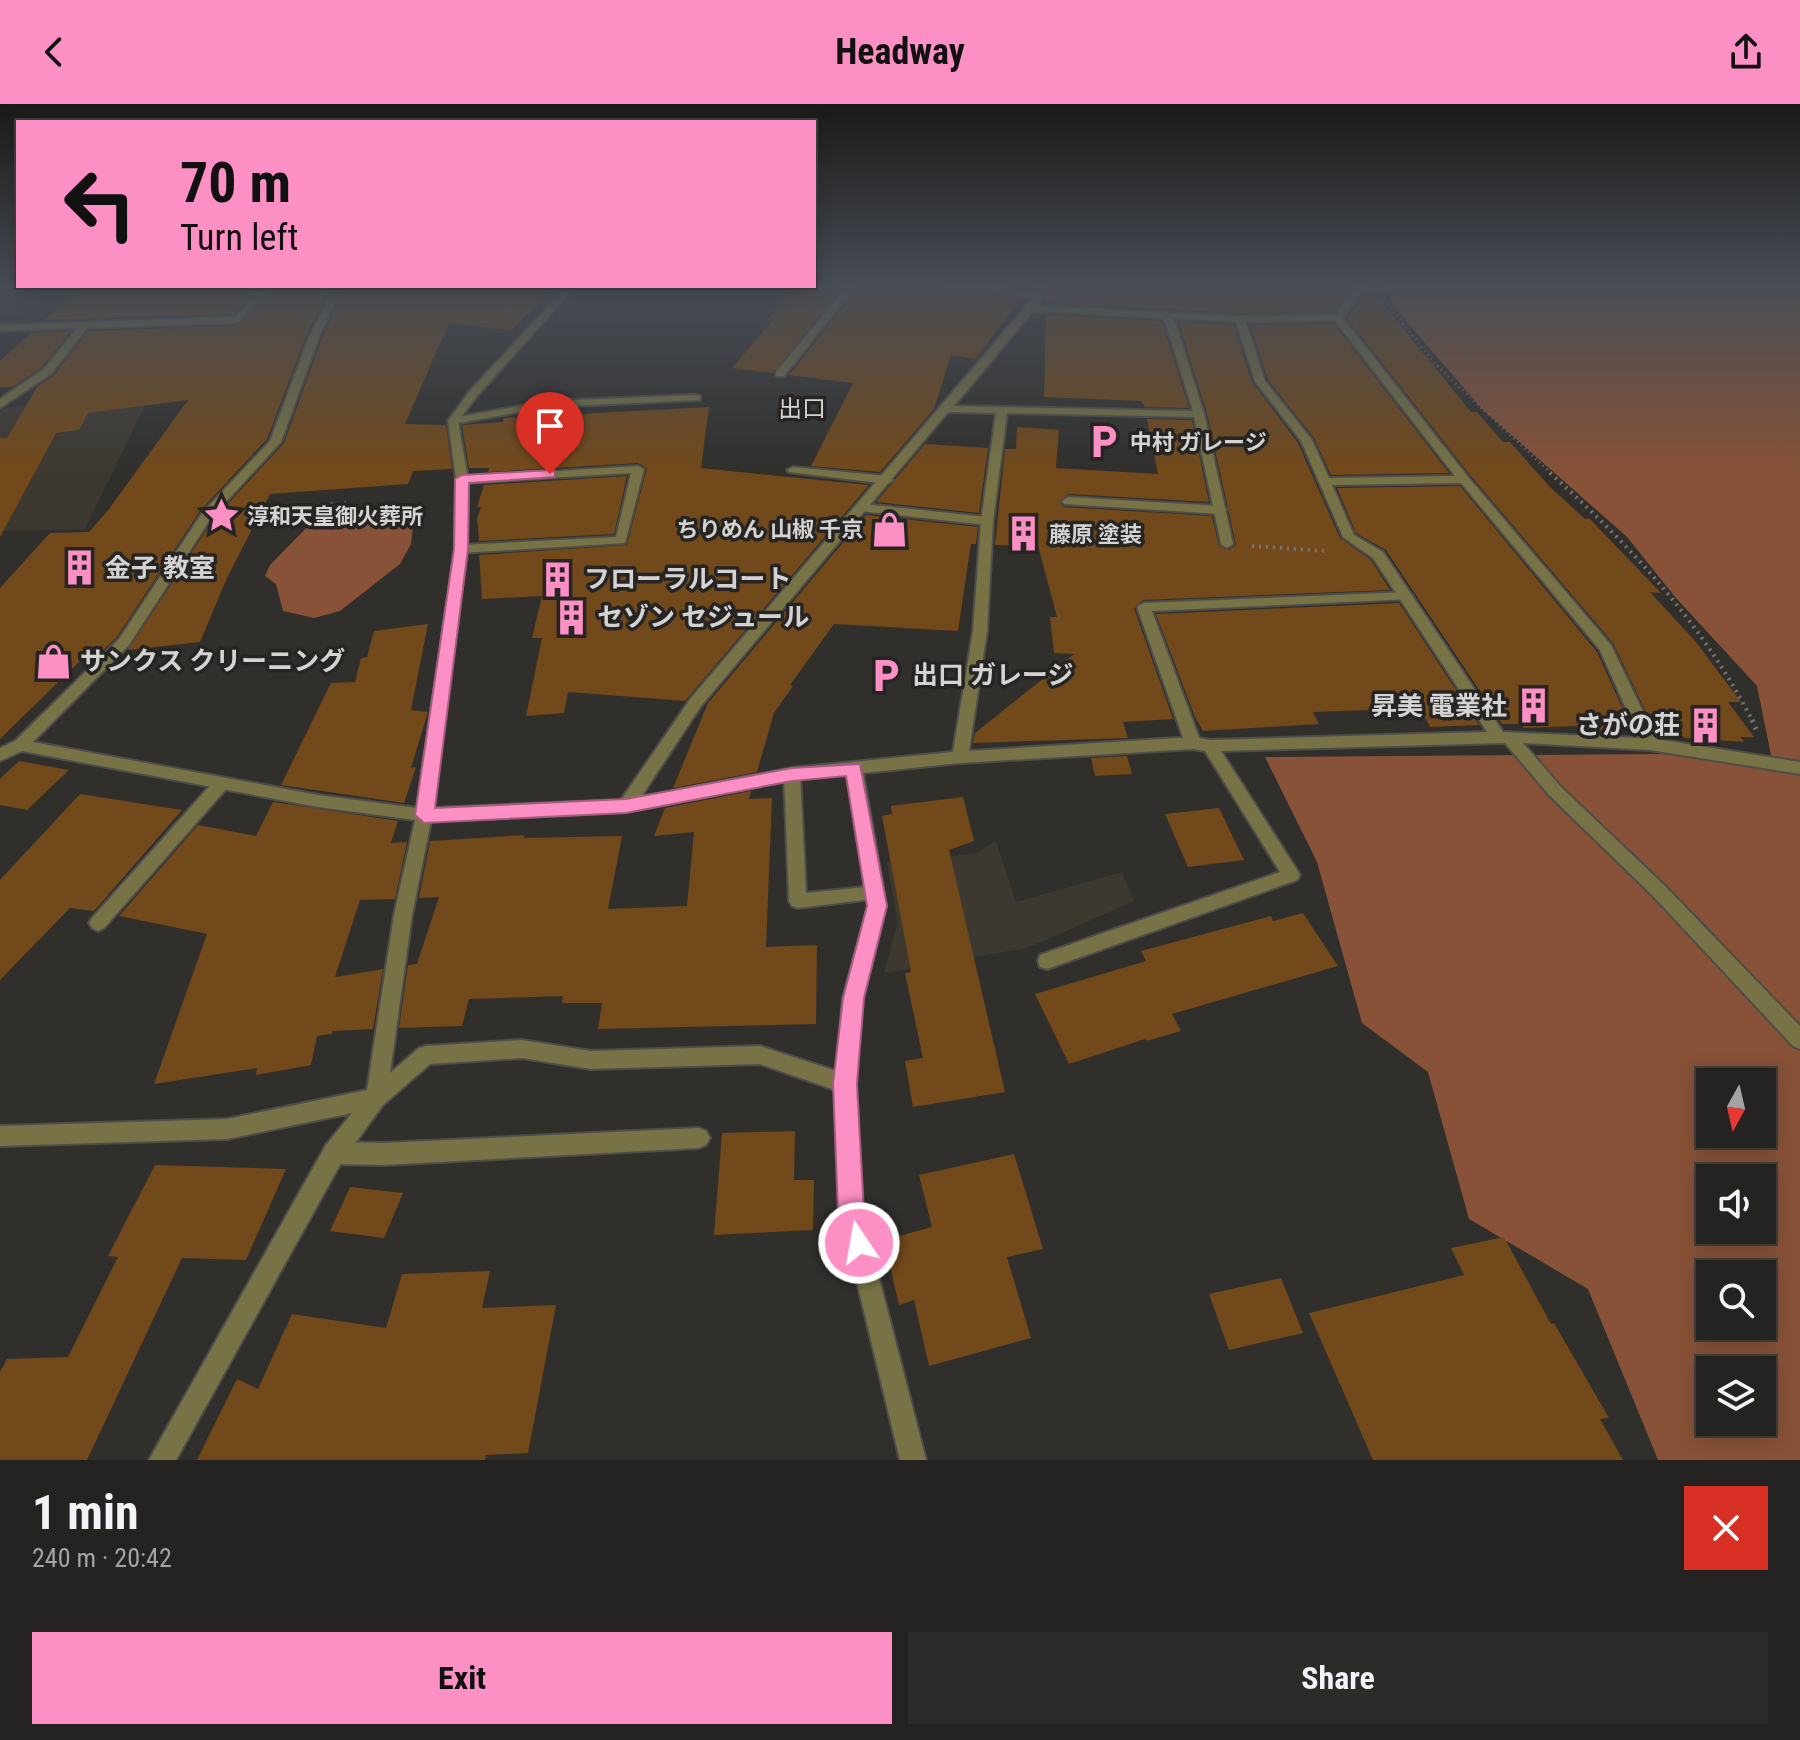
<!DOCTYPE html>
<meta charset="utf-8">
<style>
body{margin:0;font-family:"Roboto Condensed","Noto Sans JP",sans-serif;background:#2c2b2a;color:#f1f3f6;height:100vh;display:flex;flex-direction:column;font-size:30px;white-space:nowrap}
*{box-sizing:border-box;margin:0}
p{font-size:26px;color:#a3a4a5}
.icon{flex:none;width:44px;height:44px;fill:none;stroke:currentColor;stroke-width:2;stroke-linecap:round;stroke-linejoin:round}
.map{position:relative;height:1356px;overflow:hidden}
.details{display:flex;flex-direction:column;background:#242321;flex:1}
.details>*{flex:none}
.guide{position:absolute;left:16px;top:16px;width:800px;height:168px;border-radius:0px;box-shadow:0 4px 20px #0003,0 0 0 2px #41403f;background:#fc8fc3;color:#111;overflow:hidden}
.needle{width:52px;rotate:188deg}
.controls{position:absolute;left:1696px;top:964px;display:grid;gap:16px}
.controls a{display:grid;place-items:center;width:80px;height:80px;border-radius:0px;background:#242321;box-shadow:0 4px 20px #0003,0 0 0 2px #41403f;font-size:40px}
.pin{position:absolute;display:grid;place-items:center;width:68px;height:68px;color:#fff;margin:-82px -34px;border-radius:50% 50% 50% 0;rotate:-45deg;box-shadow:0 0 8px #0007}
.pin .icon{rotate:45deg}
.me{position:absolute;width:88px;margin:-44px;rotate:348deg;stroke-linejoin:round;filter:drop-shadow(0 0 6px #0008)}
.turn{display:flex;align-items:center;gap:28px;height:168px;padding:0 32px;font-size:36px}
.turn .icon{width:104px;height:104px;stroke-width:2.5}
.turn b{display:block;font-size:56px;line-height:68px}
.round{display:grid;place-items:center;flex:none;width:84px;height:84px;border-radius:0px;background:#2c2b2a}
.overview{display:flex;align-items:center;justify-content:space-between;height:136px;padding:0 32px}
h1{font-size:48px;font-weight:700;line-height:60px}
.primary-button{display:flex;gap:16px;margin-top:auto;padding:16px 32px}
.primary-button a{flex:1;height:92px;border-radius:0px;background:#fc8fc3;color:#111;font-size:32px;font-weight:700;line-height:92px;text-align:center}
.primary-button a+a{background:#2c2b2a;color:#f1f3f6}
header{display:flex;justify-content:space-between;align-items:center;height:104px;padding:0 32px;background:#fc8fc3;color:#111;font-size:36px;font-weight:700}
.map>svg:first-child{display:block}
</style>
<header><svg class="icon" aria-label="back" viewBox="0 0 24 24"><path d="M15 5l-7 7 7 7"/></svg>Headway<svg class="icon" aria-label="share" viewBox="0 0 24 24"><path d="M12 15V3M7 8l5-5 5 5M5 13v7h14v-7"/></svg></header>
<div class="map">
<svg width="1800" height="1356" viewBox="0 0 1800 1356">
<rect width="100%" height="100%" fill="#302f2c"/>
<g fill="#3d3931">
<path d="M 146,286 L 148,295 L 85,425 L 0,427 L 0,309 L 5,304 Z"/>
<path d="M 996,737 L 1016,798 L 1122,768 L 1134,797 L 1027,844 L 884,869 L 898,818 L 887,759 L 977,749 Z"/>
</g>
<g fill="#875237" fill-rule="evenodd">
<path d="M 1382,180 L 1800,180 L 1800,1356 L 1658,1356 L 1588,1185 L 1469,1115 L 1428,968 L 1362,919 L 1317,758 L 1265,653 L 1660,650 L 1772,656 L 1757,582 L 1676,494 L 1627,433 L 1482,305 L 1400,210 ZM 1710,978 L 1762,978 L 1762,1030 L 1710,1030 ZM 1710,1074 L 1762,1074 L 1762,1126 L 1710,1126 ZM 1710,1170 L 1762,1170 L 1762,1222 L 1710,1222 ZM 1710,1266 L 1762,1266 L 1762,1318 L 1710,1318 Z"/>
<path d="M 389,411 L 406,413 L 413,423 L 411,440 L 400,460 L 340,507 L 314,514 L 283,507 L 276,480 L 265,472 L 270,461 L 316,414 Z"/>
</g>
<g fill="#72491a">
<path d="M 814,180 L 845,180 L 773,269 L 732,264 L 773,216 L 767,216 L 796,182 Z"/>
<path d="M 861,180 L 964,190 L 964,186 L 1020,195 L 976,255 L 951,251 L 934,305 L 880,368 L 811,362 L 853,279 L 789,271 Z"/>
<path d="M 1054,180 L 1346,180 L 1349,187 L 1333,208 L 1240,209 L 1047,199 L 1047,192 Z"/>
<path d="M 84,182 L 259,182 L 234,210 L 45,216 Z"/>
<path d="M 275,182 L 332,182 L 306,232 L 267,335 L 200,407 L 117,533 L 100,549 L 86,551 L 0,635 L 0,484 L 50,429 L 89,428 L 109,405 L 188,296 L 88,309 L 79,326 L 56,329 L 0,433 L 0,334 L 7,334 L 37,283 L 54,271 L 88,227 L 238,222 Z"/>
<path d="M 346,182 L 556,182 L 511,226 L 449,219 L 405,320 L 446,321 L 452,365 L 413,367 L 408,380 L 270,390 L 227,474 L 200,538 L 128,546 L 213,416 L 284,339 L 322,234 Z"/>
<path d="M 1377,192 L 1471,308 L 1477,308 L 1503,338 L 1510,338 L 1550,383 L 1585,415 L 1589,414 L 1661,489 L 1650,488 L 1696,538 L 1741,598 L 1728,598 L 1754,633 L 1740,633 L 1744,638 L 1686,634 L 1668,625 L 1654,625 L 1613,539 L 1470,371 L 1347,214 L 1362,193 Z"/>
<path d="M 1046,211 L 1162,217 L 1189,304 L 1145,303 L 1141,297 L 1044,293 Z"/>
<path d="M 1178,217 L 1234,221 L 1252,278 L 1298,339 L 1340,434 L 1371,456 L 1390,486 L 1143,496 L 1134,504 L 1173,615 L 1123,618 L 1128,634 L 973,639 L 975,629 L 1074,550 L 1054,549 L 1050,513 L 1057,513 L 1038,442 L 995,441 L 1005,345 L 1016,345 L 1017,323 L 1059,326 L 1056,364 L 1158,370 L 1147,315 L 1192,316 L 1209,398 L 1068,390 L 1060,399 L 1064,403 L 1212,412 L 1219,442 L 1229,446 L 1236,441 L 1207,309 Z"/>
<path d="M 1334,220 L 1449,369 L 1331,371 L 1314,334 L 1268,276 L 1250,221 Z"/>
<path d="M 71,227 L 42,263 L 12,283 L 0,283 L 0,257 L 31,229 Z"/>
<path d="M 709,303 L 701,364 L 869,381 L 685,597 L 568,588 L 564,609 L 526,612 L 542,534 L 532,534 L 542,492 L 482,495 L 479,451 L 627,441 L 647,364 L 638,359 L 488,368 L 489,364 L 469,364 L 462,321 L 503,318 L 504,314 Z"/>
<path d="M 925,340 L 988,344 L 979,409 L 876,398 Z"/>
<path d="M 627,372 L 614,430 L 479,437 L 477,414 L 481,403 L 477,403 L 484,381 Z"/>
<path d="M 1460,382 L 1597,548 L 1632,625 L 1579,626 L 1576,622 L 1524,624 L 1521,620 L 1502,620 L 1386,446 L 1356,429 L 1337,384 Z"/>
<path d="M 866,411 L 978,423 L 976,440 L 971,440 L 958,527 L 834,520 L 790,581 L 793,582 L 774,609 L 757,668 L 673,684 L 708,599 Z"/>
<path d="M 1399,499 L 1479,621 L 1430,623 L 1422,608 L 1400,609 L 1398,605 L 1313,608 L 1319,620 L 1203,627 L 1195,613 L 1156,510 Z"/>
<path d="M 428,520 L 411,606 L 428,608 L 411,664 L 416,663 L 404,699 L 281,681 L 331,579 L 355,578 L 361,554 L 367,553 L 374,527 Z"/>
<path d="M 1127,652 L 1132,670 L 1095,672 L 1091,654 Z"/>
<path d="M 19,657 L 69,666 L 27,706 L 0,701 L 0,675 Z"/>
<path d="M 751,687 L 749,695 L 772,694 L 766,843 L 817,841 L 816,920 L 598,925 L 602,899 L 562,899 L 563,892 L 469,895 L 462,922 L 399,924 L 408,861 L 417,860 L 439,793 L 419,794 L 430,737 L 524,731 L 524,734 L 622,732 L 608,805 L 687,802 L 694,728 L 654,732 L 665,704 Z"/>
<path d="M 80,690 L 182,706 L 94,807 L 70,804 L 0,876 L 0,776 Z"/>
<path d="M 963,693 L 974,737 L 949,746 L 1005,988 L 913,1003 L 905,957 L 923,954 L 905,869 L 911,868 L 882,712 L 892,710 L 891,702 Z"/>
<path d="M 273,698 L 398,717 L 391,739 L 407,738 L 395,795 L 360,796 L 335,873 L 383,865 L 373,925 L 332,927 L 332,930 L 317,932 L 311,961 L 256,971 L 257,964 L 154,980 L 207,830 L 119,812 L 198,721 L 256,732 Z"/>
<path d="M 1219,704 L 1244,756 L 1188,763 L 1165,710 Z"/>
<path d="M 1303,809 L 1338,862 L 1172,910 L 1181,927 L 1147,937 L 1145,935 L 1069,960 L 1035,890 L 1146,857 L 1141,847 L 1271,812 L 1273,817 Z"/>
<path d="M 795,1027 L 794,1076 L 814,1076 L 813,1126 L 714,1131 L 722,1029 Z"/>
<path d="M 1014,1050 L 1043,1145 L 1007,1153 L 1031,1234 L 929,1262 L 914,1196 L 899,1201 L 884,1136 L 932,1123 L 919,1071 Z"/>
<path d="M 155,1061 L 286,1065 L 246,1156 L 182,1154 L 87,1356 L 0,1356 L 0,1268 L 7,1255 L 68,1253 L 118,1153 L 108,1152 Z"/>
<path d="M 350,1083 L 403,1089 L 384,1134 L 330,1127 Z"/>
<path d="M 1504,1133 L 1551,1220 L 1554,1219 L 1609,1314 L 1600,1315 L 1623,1356 L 1373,1356 L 1309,1209 L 1464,1171 L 1451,1144 Z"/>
<path d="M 490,1167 L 482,1204 L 556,1201 L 528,1349 L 486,1351 L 485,1356 L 197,1356 L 237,1275 L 258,1285 L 292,1210 L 386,1224 L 402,1170 Z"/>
<path d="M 1281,1174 L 1303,1229 L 1229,1246 L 1209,1190 Z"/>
</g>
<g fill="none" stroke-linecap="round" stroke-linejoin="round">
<defs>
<g id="lane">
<path d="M 849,180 L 858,180 L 784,272 L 776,272 L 776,268 Z"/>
<path d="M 263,182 L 272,182 L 238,219 L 87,224 L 52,269 L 0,304 L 0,295 L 44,265 L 77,224 L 0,227 L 0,221 L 235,213 Z"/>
<path d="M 696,291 L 700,292 L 700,296 L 548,303 L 453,320 L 448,317 L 453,314 L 548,297 Z"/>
<path d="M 638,362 L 644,365 L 625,439 L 461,449 L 455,445 L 461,441 L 616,433 L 631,369 L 462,379 L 458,377 L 458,373 Z"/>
<path d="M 793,363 L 887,372 L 893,376 L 887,380 L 789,368 L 787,366 Z"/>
<path d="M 1068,393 L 1221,402 L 1227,406 L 1221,410 L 1064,400 L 1062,397 Z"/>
<path d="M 864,400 L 987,413 L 993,417 L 987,421 L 860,407 L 858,404 Z"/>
<path d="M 1406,488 L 1413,492 L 1411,495 L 1152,507 L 1201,639 L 1193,645 L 1185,639 L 1137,503 L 1144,499 Z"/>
<path d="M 792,664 L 800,670 L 806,789 L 875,782 L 881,784 L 884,789 L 881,794 L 798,804 L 792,802 L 789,797 L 784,670 Z"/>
<path d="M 221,674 L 227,676 L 229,680 L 227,684 L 104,824 L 98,827 L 92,824 L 89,819 L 92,814 L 215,676 Z"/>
<path d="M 699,1024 L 706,1027 L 710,1034 L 706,1041 L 699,1044 L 384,1061 L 334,1060 L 326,1057 L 323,1049 L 326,1041 L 334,1038 L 384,1039 Z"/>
</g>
<path id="street" d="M 944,180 L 971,180 L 1036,189 L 1042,180 L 1051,180 L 1037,202 L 1240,212 L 1335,211 L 1358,180 L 1367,180 L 1343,214 L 1468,373 L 1611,541 L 1656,635 L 1800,658 L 1800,670 L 1650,646 L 1523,639 L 1561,683 L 1665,782 L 1800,922 L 1800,945 L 1793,942 L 1653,792 L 1549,691 L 1505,639 L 1221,647 L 1297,766 L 1300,771 L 1297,776 L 1047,865 L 1040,863 L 1038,857 L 1040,851 L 1280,768 L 1205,647 L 1193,645 L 960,659 L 863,669 L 886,802 L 863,894 L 855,980 L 862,1108 L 926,1356 L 900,1356 L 840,1108 L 835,986 L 760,960 L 591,965 L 522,954 L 430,960 L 383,1001 L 342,1057 L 176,1356 L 149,1356 L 326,1041 L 352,1009 L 227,1035 L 0,1042 L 0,1022 L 227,1015 L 367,986 L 394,811 L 415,716 L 318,703 L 22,647 L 0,657 L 0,644 L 15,637 L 119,535 L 202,409 L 270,337 L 309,233 L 335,182 L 343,182 L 319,233 L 281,338 L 211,414 L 129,541 L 33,638 L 318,691 L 417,704 L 455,445 L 456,375 L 448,317 L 469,288 L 567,182 L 576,182 L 477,292 L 458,317 L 468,375 L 467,445 L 433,704 L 621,696 L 691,594 L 1033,194 ZM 1033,207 L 1164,214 L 1193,307 L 954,302 ZM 1174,214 L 1236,218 L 1255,277 L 1301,337 L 1343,433 L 1373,454 L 1487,628 L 1210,636 L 1193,633 L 969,647 L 987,527 L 993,417 L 1007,309 L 1194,313 L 1221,440 L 1227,444 L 1233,440 L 1204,310 ZM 1335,217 L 1455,372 L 1329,374 L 1312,336 L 1265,277 L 1246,218 ZM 948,308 L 996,309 L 981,417 L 973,527 L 953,648 L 792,664 L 641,693 L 701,602 ZM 1461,379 L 1600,546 L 1639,634 L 1503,628 L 1383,448 L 1354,431 L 1332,381 ZM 847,670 L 868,802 L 843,894 L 836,967 L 760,942 L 591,947 L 522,936 L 426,942 L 419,944 L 390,969 L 412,811 L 431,717 L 626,708 L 792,676 Z"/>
</defs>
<use href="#lane" stroke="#4e4d4a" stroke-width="4"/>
<use href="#street" stroke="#4e4d4a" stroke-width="4"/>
<path stroke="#767573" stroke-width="3" stroke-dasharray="1 4" stroke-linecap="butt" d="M 1384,196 L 1436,261 L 1553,371"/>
<g stroke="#767573" stroke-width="4" stroke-dasharray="2 5" stroke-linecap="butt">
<path d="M 1550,369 C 1632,443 1703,520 1753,618"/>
<path d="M 247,408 L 346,399"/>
<path d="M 1252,442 L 1325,447"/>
</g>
<path stroke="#767573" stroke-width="5" stroke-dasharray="2 6" stroke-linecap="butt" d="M 1752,616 L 1757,627"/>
<use href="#lane" fill="#787346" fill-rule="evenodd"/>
<use href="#street" fill="#787346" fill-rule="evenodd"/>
</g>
<linearGradient id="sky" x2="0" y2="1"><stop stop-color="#1a1a18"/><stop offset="0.49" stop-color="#484d56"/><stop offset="1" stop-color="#484d56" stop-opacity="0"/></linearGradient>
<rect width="1800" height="370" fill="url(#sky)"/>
<path fill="#fc8fc3" stroke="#a45d7f" stroke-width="2" d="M 550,366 L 555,367 L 555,373 L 469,379 L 468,445 L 435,704 L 626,695 L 792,664 L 860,660 L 887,802 L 864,894 L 857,980 L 864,1108 L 871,1139 L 868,1148 L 859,1152 L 850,1148 L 838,1108 L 833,980 L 843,894 L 867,802 L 846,672 L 792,677 L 626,709 L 424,719 L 415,711 L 454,445 L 455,375 L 462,371 Z"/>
<defs>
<symbol id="parking-bare" viewBox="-9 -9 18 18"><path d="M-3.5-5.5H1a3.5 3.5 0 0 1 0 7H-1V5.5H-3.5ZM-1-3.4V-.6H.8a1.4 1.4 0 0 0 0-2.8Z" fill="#fc8fc3" stroke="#262523" stroke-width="2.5" paint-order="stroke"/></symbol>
<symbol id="sight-bare" viewBox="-9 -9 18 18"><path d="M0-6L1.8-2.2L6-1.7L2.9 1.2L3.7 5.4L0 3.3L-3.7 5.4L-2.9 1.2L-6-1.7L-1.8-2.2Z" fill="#fc8fc3" stroke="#262523" stroke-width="2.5" paint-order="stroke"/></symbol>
<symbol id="shop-bare" viewBox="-9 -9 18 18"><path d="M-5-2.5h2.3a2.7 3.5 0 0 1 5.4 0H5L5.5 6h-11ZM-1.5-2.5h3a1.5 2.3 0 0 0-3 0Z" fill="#fc8fc3" stroke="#262523" stroke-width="2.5" paint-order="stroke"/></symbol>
<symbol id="building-bare" viewBox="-9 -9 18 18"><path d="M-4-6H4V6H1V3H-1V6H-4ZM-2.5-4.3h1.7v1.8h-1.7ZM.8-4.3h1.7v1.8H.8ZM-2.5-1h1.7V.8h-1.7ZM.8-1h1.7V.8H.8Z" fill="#fc8fc3" stroke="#262523" stroke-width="2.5" paint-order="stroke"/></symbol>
</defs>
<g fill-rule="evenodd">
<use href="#parking-bare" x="1078" y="312" width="51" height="51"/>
<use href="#sight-bare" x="196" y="386" width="51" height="51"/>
<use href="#shop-bare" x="864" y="400" width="51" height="51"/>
<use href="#building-bare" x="998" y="404" width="51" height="51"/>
<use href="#building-bare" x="54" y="438" width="51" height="51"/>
<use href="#building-bare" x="532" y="450" width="51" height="51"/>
<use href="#building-bare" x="546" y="488" width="51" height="51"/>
<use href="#shop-bare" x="28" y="532" width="51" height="51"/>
<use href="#parking-bare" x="860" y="546" width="51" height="51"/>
<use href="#building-bare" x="1508" y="576" width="51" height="51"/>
<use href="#building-bare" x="1680" y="596" width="51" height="51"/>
</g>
<g text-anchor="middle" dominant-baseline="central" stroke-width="7" stroke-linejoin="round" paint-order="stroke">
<g font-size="22" font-weight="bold" fill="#d4d3d1" stroke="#262523" text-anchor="start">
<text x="1130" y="338">中村 ガレージ</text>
<text x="247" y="412">淳和天皇御火葬所</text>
<text x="863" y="425" text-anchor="end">ちりめん 山椒 千京</text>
<text x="1049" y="430">藤原 塗装</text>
</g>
<g font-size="24" fill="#d4d3d1" stroke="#262523">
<text x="802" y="305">出口</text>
</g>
<g font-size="26" font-weight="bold" fill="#d4d3d1" stroke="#262523" text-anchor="start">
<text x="105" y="464">金子 教室</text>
<text x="584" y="475">フローラルコート</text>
<text x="597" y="513">セゾン セジュール</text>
<text x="80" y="557">サンクス クリーニング</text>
<text x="912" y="571">出口 ガレージ</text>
<text x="1507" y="602" text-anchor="end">昇美 電業社</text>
<text x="1680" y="621" text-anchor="end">さがの荘</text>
</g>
</g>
</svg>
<div class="controls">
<a><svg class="needle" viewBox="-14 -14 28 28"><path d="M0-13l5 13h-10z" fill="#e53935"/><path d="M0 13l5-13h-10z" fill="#a3a4a5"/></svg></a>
<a><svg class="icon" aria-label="sound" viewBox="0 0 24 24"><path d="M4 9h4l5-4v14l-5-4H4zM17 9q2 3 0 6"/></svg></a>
<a><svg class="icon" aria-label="search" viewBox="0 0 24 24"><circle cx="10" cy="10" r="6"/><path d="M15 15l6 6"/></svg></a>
<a><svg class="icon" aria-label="layers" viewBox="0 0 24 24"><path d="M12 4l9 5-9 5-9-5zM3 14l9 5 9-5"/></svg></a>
</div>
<div class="pin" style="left:550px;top:370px;background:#d93025"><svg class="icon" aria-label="arrive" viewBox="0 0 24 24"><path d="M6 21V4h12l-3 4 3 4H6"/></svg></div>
<svg class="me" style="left:859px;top:1139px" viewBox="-20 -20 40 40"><circle r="17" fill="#fc8fc3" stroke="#fff" stroke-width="3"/><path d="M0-11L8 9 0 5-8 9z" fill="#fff"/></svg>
<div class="guide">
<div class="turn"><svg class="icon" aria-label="left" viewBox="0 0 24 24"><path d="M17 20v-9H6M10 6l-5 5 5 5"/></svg><div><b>70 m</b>Turn left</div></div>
</div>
</div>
<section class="details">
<div class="overview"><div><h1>1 min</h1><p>240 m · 20:42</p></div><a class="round" style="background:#d93025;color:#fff"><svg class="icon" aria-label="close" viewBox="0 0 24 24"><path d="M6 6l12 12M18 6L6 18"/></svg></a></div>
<div class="primary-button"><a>Exit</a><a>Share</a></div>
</section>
